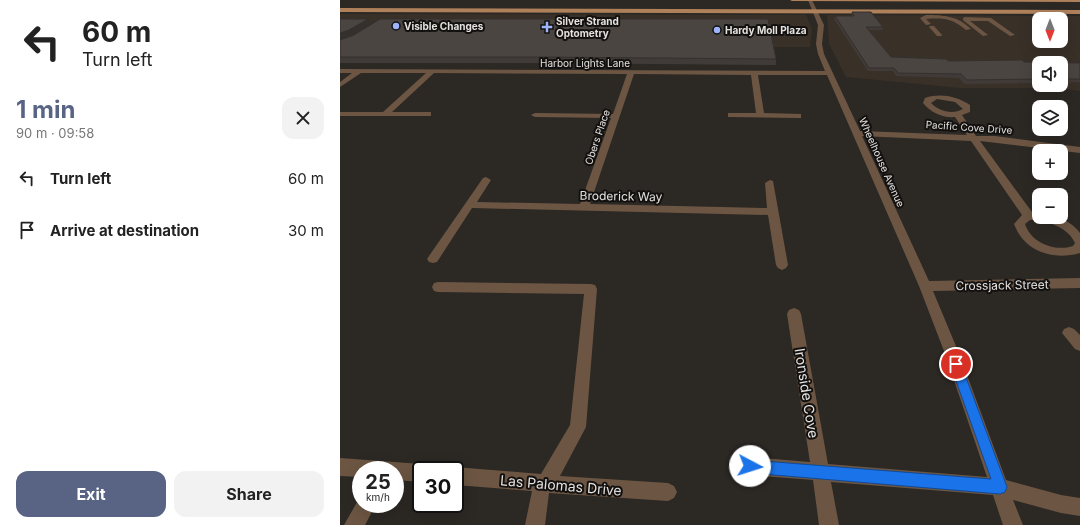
<!DOCTYPE html>
<meta charset="utf-8">
<style>
body{margin:0;font-family:Inter,sans-serif;background:#f2f2f2;color:#222;height:100vh;display:flex;flex-direction:column;font-size:15px;white-space:nowrap}
*{box-sizing:border-box;margin:0}
p{font-size:13px;color:#767676}
.icon{flex:none;width:22px;height:22px;fill:none;stroke:currentColor;stroke-width:2;stroke-linecap:round;stroke-linejoin:round}
.map{position:relative;flex:1;overflow:hidden}
.sheet{display:flex;flex-direction:column;background:#fff;width:340px}
.sheet>*{flex:none}
.guide{background:#fff;color:#222;overflow:hidden}
.needle{width:26px;rotate:180deg}
.controls{position:absolute;left:692px;top:12px;display:grid;gap:8px}
.controls a{display:grid;place-items:center;width:36px;height:36px;border-radius:8px;background:#fff;box-shadow:0 4px 16px #0002;font-size:20px}
.speed{position:absolute;left:12px;top:461px;display:flex;gap:8px;font-size:20px;font-weight:700;text-align:center}
.speed>*{display:grid;place-content:center;width:52px;height:52px;border-radius:50%;background:#fff;box-shadow:0 4px 16px #0002;line-height:1}
.speed small{font-size:10px;font-weight:400}
.speed .limit{border:2px solid #111;border-radius:6px;background:#fff;color:#111}
.pin{position:absolute;display:grid;place-items:center;width:34px;height:34px;color:#fff;margin:-17px;border:2px solid #fff;border-radius:50%;box-shadow:0 1px 4px #0007}
.me{position:absolute;width:44px;margin:-22px;rotate:95deg;stroke-linejoin:round;filter:drop-shadow(0 0 3px #0008)}
.turn{display:flex;align-items:center;gap:14px;height:84px;padding:0 16px;font-size:18px}
.turn .icon{width:52px;height:52px;stroke-width:2.5}
.turn b{display:block;font-size:28px;line-height:34px}
.round{display:grid;place-items:center;flex:none;width:42px;height:42px;border-radius:12px;background:#f2f2f2}
.overview{display:flex;align-items:center;justify-content:space-between;height:68px;padding:0 16px}
h1{font-size:24px;font-weight:700;line-height:30px;color:#596485}
.action{display:flex;gap:8px;margin-top:auto;padding:8px 16px}
.action a{flex:1;height:46px;border-radius:12px;background:#596485;color:#fff;font-size:16px;font-weight:700;line-height:46px;text-align:center}
.action a+a{background:#f2f2f2;color:#222}
ul{padding:0;list-style:none}
li{display:flex;align-items:center;gap:12px;height:52px;padding:0 16px}
li div{flex:1}
li b{display:block;font-size:15px}
li em{font-style:normal}
main{display:flex;flex:1;min-height:0}
.map>svg:first-child{display:block}
</style>
<main>
<section class="sheet">
<div class="guide">
<div class="turn"><svg class="icon" aria-label="left" viewBox="0 0 24 24"><path d="M17 20v-9H6M10 6l-5 5 5 5"/></svg><div><b>60 m</b>Turn left</div></div>
</div>
<div class="overview"><div><h1>1 min</h1><p>90 m · 09:58</p></div><a class="round"><svg class="icon" aria-label="close" viewBox="0 0 24 24"><path d="M6 6l12 12M18 6L6 18"/></svg></a></div>
<ul>
<li><svg class="icon" aria-label="left" viewBox="0 0 24 24"><path d="M17 20v-9H6M10 6l-5 5 5 5"/></svg><div><b>Turn left</b></div><em>60 m</em></li>
<li><svg class="icon" aria-label="arrive" viewBox="0 0 24 24"><path d="M6 21V4h12l-3 4 3 4H6"/></svg><div><b>Arrive at destination</b></div><em>30 m</em></li>
</ul>
<div class="action"><a>Exit</a><a>Share</a></div>
</section>
<div class="map">
<svg width="740" height="525" viewBox="0 0 740 525">
<rect width="100%" height="100%" fill="#2c2824"/>
<g fill="#393028" fill-rule="evenodd">
<path d="M 0,14 L 466,15 L 472,29 L 470,47 L 0,46 Z"/>
<path d="M 487,15 L 740,16 L 740,91 L 718,88 L 620,88 L 506,77 L 489,44 ZM 699,19 L 721,19 L 721,41 L 699,41 ZM 699,63 L 721,63 L 721,85 L 699,85 Z"/>
</g>
<g fill="none" stroke-linecap="round" stroke-linejoin="round">
<g fill="#6c5643" fill-rule="evenodd">
<path d="M 468,0 L 472,0 L 484,25 L 482,44 L 484,54 L 520,131 L 627,135 L 615,117 C 603,118 591,113 583,103 L 585,98 C 601,93 616,96 630,105 L 630,112 L 622,115 L 636,136 L 655,136 L 740,147 L 740,153 L 640,141 L 692,212 L 699,212 L 699,217 C 716,217 729,218 740,233 L 740,253 C 713,261 684,251 674,224 L 682,215 L 631,141 L 522,136 L 589,281 L 740,278 L 740,288 L 593,291 L 618,351 L 666,480 L 721,495 L 740,498 L 740,516 L 721,513 L 673,500 L 683,525 L 663,525 L 653,495 L 491,482 L 499,525 L 479,525 L 473,480 L 410,475 L 404,472 L 401,466 L 404,460 L 410,457 L 470,462 L 447,314 L 449,310 L 454,308 L 459,310 L 461,314 L 488,464 L 647,477 L 604,351 L 579,286 L 487,75 L 418,75 L 424,113 L 461,114 L 461,118 L 458,118 L 388,117 L 388,113 L 416,113 L 411,75 L 294,74 L 250,204 L 427,208 L 425,183 L 430,180 L 433,181 L 448,265 L 446,268 L 442,270 L 438,268 L 436,265 L 428,215 L 132,208 L 97,262 L 93,263 L 89,262 L 87,259 L 89,256 L 143,178 L 146,177 L 151,180 L 137,202 L 240,204 L 271,118 L 195,117 L 191,115 L 195,113 L 273,114 L 287,74 L 94,73 L 52,112 L 91,112 L 91,116 L 0,116 L 0,112 L 43,112 L 86,73 L 21,73 L 0,87 L 0,82 L 12,73 L 0,73 L 0,69 L 485,71 L 478,54 L 476,44 L 478,25 ZM 597,99 L 615,102 L 623,109 C 612,115 599,111 591,103 ZM 702,219 C 715,226 728,228 735,243 L 733,246 C 715,252 691,243 685,224 L 690,220 Z"/>
<path d="M 586,15 C 604,15 618,16 631,29 L 626,30 C 611,18 605,18 586,19 L 591,24 L 586,25 L 580,18 Z"/>
<path d="M 625,17 L 651,18 L 675,35 L 670,36 L 648,21 L 630,21 L 648,35 L 643,36 L 623,20 L 623,18 Z"/>
<path d="M 590,26 L 594,26 L 602,35 L 601,36 L 597,36 L 589,27 Z"/>
<path d="M 98,282 L 251,284 L 255,285 L 257,289 L 246,427 L 220,476 L 328,483 L 334,486 L 337,492 L 334,498 L 328,501 L 209,493 L 205,525 L 185,525 L 192,491 L 115,485 L 115,470 L 109,470 L 115,467 L 201,474 L 230,425 L 244,294 L 98,292 L 94,291 L 92,287 L 94,283 Z"/>
<path d="M 729,327 L 734,329 L 740,335 L 740,351 L 735,349 L 722,333 L 724,329 Z"/>
<path d="M 0,458 L 81,464 L 87,467 L 89,470 L 81,470 L 81,482 L 55,480 L 55,470 L 21,470 L 21,477 L 0,476 Z"/>
<path d="M 20,497 L 21,504 L 36,504 L 25,525 L 4,525 Z"/>
</g>
<g fill="#af815b" fill-rule="evenodd">
<path d="M 450,0 L 740,0 L 740,2 L 452,1 Z"/>
<path d="M 0,8 L 740,10 L 740,14 L 0,12 Z"/>
</g>
</g>
<g fill="#403b38">
<path d="M 512,12 L 543,27 L 542,30 L 529,30 L 551,57 L 608,61 L 740,63 L 740,82 L 721,83 L 721,63 L 699,63 L 699,83 L 625,84 L 619,78 L 556,76 L 553,71 L 528,71 L 494,19 L 495,16 L 511,16 Z"/>
<path d="M 31,24 L 13,35 L 436,59 L 436,65 L 201,63 L 0,63 L 0,40 Z"/>
</g>
<path fill="#34302e" d="M 28,19 L 31,24 L 12,36 L 0,40 L 0,33 Z"/>
<g fill="#4a4541" stroke="#34302e">
<path d="M 512,12 L 531,12 L 543,27 L 526,27 L 551,57 L 606,59 L 608,61 L 682,60 L 684,62 L 740,63 L 740,79 L 721,79 L 721,63 L 699,63 L 699,79 L 627,80 L 621,74 L 558,73 L 554,68 L 529,68 L 495,16 L 514,16 Z"/>
<path d="M 0,19 L 28,19 L 9,30 L 0,33 Z"/>
<path d="M 40,19 L 428,19 L 436,59 L 199,57 L 0,57 L 0,40 L 14,35 Z"/>
</g>
<path fill="#1a73e8" stroke="#114b97" d="M 616,359 L 620,361 L 621,364 L 667,487 L 665,492 L 660,494 L 410,473 L 406,471 L 404,466 L 406,462 L 410,460 L 651,479 L 610,364 L 612,361 Z"/>
<g fill="#9db4fd" stroke="#13110f" stroke-width="1.5">
<circle cx="56" cy="26" r="4"/>
<path d="M205 21h4v4h4v4h-4v4h-4v-4h-4v-4h4z"/>
<circle cx="377" cy="30" r="4"/>
</g>
<g text-anchor="middle" dominant-baseline="central" stroke-width="4" stroke-linejoin="round" paint-order="stroke">
<g font-size="10" font-weight="bold" fill="#e4e1df" stroke="#13110f" text-anchor="start">
<text x="216" y="21">Silver Strand<tspan x="216" dy="12">Optometry</tspan></text>
<text x="64" y="26">Visible Changes</text>
<text x="385" y="30">Hardy Moll Plaza</text>
</g>
<g font-size="10" fill="#e4e1df" stroke="#13110f">
<text x="245" y="63">Harbor Lights Lane</text>
<text transform="translate(629 127) rotate(4)">Pacific Cove Drive</text>
<text transform="translate(257 137) rotate(-71)">Obers Place</text>
<text transform="translate(542 162) rotate(66)">Wheelhouse Avenue</text>
</g>
<g font-size="12" fill="#e4e1df" stroke="#13110f">
<text transform="translate(281 196) rotate(1)">Broderick Way</text>
<text transform="translate(662 285) rotate(-1)">Crossjack Street</text>
</g>
<g font-size="14" fill="#e4e1df" stroke="#13110f">
<text transform="translate(467 393) rotate(81)">Ironside Cove</text>
<text transform="translate(221 485) rotate(5)">Las Palomas Drive</text>
</g>
</g>
</svg>
<div class="controls">
<a><svg class="needle" viewBox="-14 -14 28 28"><path d="M0-13l5 13h-10z" fill="#e53935"/><path d="M0 13l5-13h-10z" fill="#767676"/></svg></a>
<a><svg class="icon" aria-label="sound" viewBox="0 0 24 24"><path d="M4 9h4l5-4v14l-5-4H4zM17 9q2 3 0 6"/></svg></a>
<a><svg class="icon" aria-label="layers" viewBox="0 0 24 24"><path d="M12 4l9 5-9 5-9-5zM3 14l9 5 9-5"/></svg></a>
<a>+</a>
<a>−</a>
</div>
<div class="speed"><div>25<small>km/h</small></div><div class="limit">30</div></div>
<div class="pin" style="left:616px;top:364px;background:#d93025"><svg class="icon" aria-label="arrive" viewBox="0 0 24 24"><path d="M6 21V4h12l-3 4 3 4H6"/></svg></div>
<svg class="me" style="left:410px;top:466px" viewBox="-20 -20 40 40"><circle r="19" fill="#fff"/><path d="M0-13L10 11 0 6-10 11z" fill="#1a73e8"/></svg>
</div>
</main>
